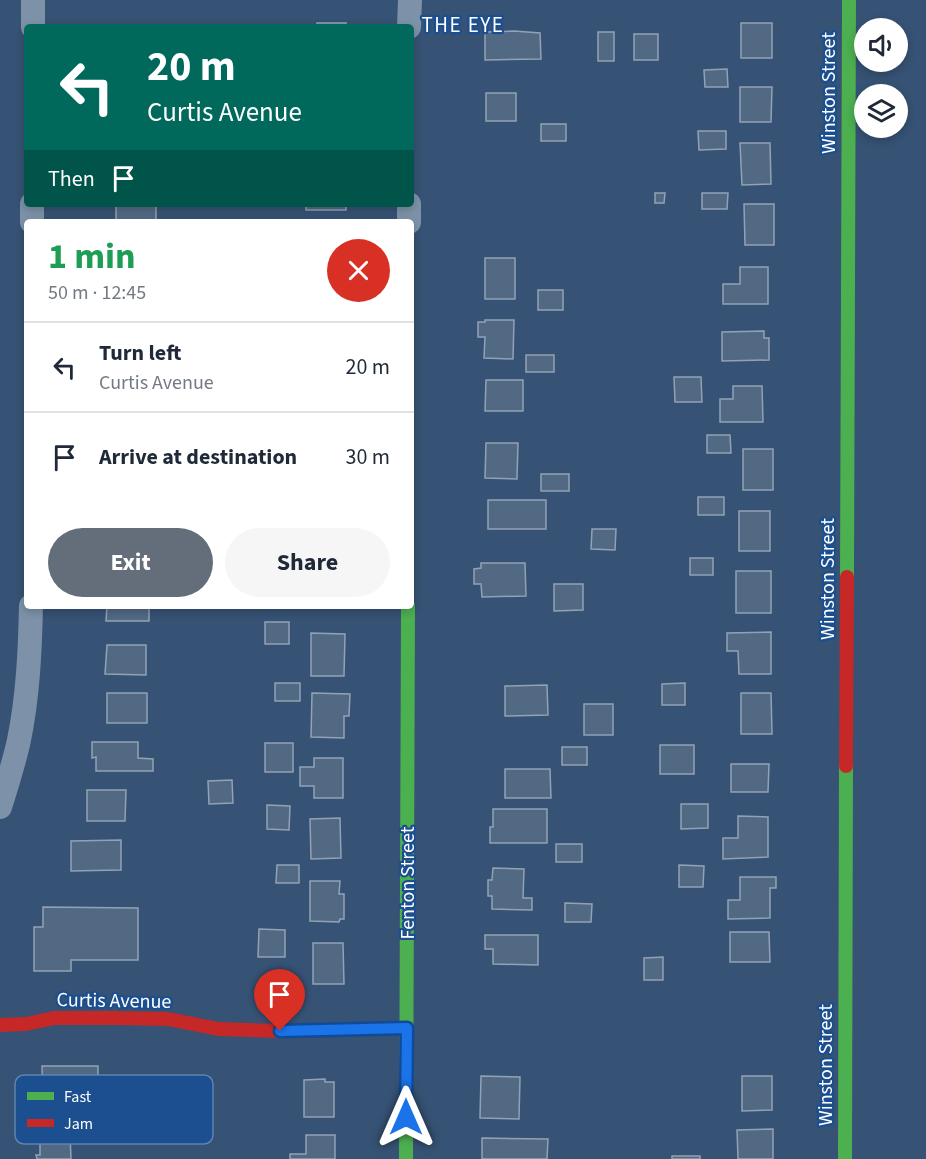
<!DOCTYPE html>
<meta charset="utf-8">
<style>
body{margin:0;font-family:"Source Sans 3",sans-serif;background:#f6f6f7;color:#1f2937;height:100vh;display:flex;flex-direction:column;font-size:22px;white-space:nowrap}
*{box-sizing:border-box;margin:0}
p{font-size:20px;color:#747a83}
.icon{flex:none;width:33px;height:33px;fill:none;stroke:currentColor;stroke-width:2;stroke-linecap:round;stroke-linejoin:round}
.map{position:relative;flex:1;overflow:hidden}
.side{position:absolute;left:24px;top:219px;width:390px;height:390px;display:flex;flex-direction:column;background:#fff;border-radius:6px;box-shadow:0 3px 9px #0003}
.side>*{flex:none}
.guide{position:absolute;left:24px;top:24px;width:390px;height:183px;border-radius:6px;box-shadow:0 3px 9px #0003;background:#00695c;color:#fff;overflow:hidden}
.buttons{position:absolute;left:854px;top:18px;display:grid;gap:12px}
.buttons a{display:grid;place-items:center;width:54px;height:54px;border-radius:50%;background:#fff;box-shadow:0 3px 9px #0003;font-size:30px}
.pin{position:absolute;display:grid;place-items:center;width:51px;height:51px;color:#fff;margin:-62px -26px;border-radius:50% 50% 50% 0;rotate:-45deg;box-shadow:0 0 6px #0007}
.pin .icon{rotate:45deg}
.me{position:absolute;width:66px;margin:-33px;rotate:0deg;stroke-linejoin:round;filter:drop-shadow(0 0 4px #0008)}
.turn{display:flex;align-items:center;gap:21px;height:126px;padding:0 24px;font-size:27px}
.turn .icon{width:78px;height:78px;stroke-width:2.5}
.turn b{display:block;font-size:42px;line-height:51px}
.then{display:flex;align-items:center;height:57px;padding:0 24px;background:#0003;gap:12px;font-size:22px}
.round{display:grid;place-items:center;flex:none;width:63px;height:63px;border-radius:32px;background:#f6f6f7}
.head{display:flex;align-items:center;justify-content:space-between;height:102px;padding:0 24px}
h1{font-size:36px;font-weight:700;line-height:45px;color:#1e9e55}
.cta{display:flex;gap:12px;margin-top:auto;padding:12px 24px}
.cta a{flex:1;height:69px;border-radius:36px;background:#646e7b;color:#fff;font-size:24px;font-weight:700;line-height:69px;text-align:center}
.cta a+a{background:#f6f6f7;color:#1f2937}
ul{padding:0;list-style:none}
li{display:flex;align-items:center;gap:18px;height:90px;padding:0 24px;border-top:2px solid #e0e1e3}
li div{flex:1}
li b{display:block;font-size:22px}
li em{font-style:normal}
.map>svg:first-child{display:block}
</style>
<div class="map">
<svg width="926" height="1159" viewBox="0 0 926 1159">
<rect width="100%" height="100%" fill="#365274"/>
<g fill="#526984" stroke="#92a2b6" stroke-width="1.5">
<rect x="317" y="23" width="29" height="4"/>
<rect x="741" y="23" width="31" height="35"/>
<path d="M 514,31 L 540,33 L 541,59 L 485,60 L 485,32 Z"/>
<rect x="598" y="32" width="16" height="29"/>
<rect x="634" y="34" width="24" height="26"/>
<path d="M 727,69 L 728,87 L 705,87 L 704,70 Z"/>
<path d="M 740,87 L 772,87 L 771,122 L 740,122 Z"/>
<rect x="486" y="93" width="30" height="28"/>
<rect x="541" y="124" width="25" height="17"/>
<path d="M 698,131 L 726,131 L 726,149 L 699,150 Z"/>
<path d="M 740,143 L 770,143 L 771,184 L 742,185 Z"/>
<path d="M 655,193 L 665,193 L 664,203 L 655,203 Z"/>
<path d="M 702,193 L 728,193 L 727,209 L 702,209 Z"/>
<rect x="116" y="204" width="40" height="18"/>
<rect x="306" y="204" width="40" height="6"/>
<path d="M 744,204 L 774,204 L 774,245 L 745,245 Z"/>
<rect x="485" y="258" width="30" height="41"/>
<path d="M 740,267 L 768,267 L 768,304 L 723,304 L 723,284 L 740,284 Z"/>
<rect x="538" y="290" width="25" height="20"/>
<path d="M 485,320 L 514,320 L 513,359 L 484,358 L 485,337 L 478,337 L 478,322 L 485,322 Z"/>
<path d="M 764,331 L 764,338 L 769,338 L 769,360 L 722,361 L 722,332 Z"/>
<rect x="526" y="355" width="28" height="17"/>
<path d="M 674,377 L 701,377 L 702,402 L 675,402 Z"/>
<path d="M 486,380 L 523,380 L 523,411 L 485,411 Z"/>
<path d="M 733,386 L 762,386 L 763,422 L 720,422 L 720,399 L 733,399 Z"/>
<path d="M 707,435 L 730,435 L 731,453 L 707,453 Z"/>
<path d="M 486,443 L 518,443 L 517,479 L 485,478 Z"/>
<rect x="743" y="449" width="30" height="41"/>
<rect x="541" y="474" width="28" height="17"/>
<rect x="698" y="497" width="26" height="18"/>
<rect x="488" y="500" width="58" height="29"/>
<rect x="739" y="511" width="31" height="40"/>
<path d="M 592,529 L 616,529 L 615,550 L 591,549 Z"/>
<rect x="690" y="558" width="23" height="17"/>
<path d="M 481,563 L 525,563 L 526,596 L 482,597 L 481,584 L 474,584 L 474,569 L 481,568 Z"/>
<rect x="736" y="571" width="35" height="42"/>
<path d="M 554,584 L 583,584 L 583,610 L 554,611 Z"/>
<path d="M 107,606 L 149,606 L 149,621 L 106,621 Z"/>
<rect x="265" y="622" width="24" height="22"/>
<path d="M 771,632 L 771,674 L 739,674 L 738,651 L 727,651 L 727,633 Z"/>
<path d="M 311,633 L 345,634 L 344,676 L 311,676 Z"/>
<path d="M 107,645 L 146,645 L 146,675 L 105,674 Z"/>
<rect x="275" y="683" width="25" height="18"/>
<path d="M 685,683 L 685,705 L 662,705 L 662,684 Z"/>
<path d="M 547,685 L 548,715 L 505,716 L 505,686 Z"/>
<rect x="107" y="693" width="40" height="30"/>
<path d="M 312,693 L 350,694 L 349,716 L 344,716 L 344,738 L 311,737 Z"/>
<path d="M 741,693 L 771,693 L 772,734 L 741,734 Z"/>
<rect x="584" y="704" width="29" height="31"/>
<path d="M 92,742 L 138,742 L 138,758 L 153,759 L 153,771 L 96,771 L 96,757 L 92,758 Z"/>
<rect x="265" y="743" width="28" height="29"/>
<rect x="660" y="745" width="34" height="29"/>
<rect x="562" y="747" width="25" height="18"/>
<path d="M 314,758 L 343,758 L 343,798 L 314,798 L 314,786 L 300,786 L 300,767 L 314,767 Z"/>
<path d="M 731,764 L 769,764 L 768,792 L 731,792 Z"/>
<path d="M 505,769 L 550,769 L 551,798 L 505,798 Z"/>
<path d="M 232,780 L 233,803 L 209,804 L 208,781 Z"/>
<path d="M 87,790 L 126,790 L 125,821 L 87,821 Z"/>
<path d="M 681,804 L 708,804 L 708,828 L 681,829 Z"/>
<path d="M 267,805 L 290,806 L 289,830 L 267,829 Z"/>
<path d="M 493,809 L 547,809 L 547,843 L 490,843 L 490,827 L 493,827 Z"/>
<path d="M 738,816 L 768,817 L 768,857 L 723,859 L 723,838 L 738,838 Z"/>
<path d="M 340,818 L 341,858 L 311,859 L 310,819 Z"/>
<path d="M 121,840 L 121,870 L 71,871 L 71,841 Z"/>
<rect x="556" y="844" width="26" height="18"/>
<path d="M 277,865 L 299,865 L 299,883 L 276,883 Z"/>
<path d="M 679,865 L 704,866 L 703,887 L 679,887 Z"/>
<path d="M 493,868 L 524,869 L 523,898 L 532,898 L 532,910 L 492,909 L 492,896 L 488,896 L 488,880 L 492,880 Z"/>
<path d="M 740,877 L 776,877 L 776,888 L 770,888 L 770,918 L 728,919 L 728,900 L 740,900 Z"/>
<path d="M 310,881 L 340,881 L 339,894 L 344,894 L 344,919 L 340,919 L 339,922 L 310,921 Z"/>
<path d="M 565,903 L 592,904 L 591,922 L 565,922 Z"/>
<path d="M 43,907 L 138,908 L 138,960 L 71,960 L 71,971 L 34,971 L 34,927 L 43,927 Z"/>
<path d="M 259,929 L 285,930 L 285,957 L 258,957 Z"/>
<path d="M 730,932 L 769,932 L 770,962 L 730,962 Z"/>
<path d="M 485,935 L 538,935 L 538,965 L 493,964 L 493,949 L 485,949 Z"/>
<path d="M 313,943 L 343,943 L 344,984 L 313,984 Z"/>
<path d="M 663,957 L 663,980 L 644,980 L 644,958 Z"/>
<path d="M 42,1066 L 98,1066 L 98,1101 L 43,1102 Z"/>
<path d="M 481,1076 L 520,1077 L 519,1119 L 480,1118 Z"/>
<path d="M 742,1076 L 772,1076 L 772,1110 L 742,1111 Z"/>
<path d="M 325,1079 L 325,1082 L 334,1082 L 334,1117 L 304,1117 L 304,1080 Z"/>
<path d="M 773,1129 L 773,1159 L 738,1159 L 737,1130 Z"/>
<path d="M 70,1133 L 71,1159 L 37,1159 L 36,1155 L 40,1155 L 40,1134 Z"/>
<path d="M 306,1135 L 335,1135 L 335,1159 L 290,1159 L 290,1154 L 306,1154 Z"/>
<path d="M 482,1138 L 548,1139 L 547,1159 L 482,1159 Z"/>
<rect x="672" y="1156" width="28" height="3"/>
</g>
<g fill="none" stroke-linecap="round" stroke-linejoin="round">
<g stroke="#7d92a8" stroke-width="24">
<path d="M 33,27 L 33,0"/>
<path d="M 409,27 L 410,0"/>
<path d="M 32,222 L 32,204"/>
<path d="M 409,222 L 409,204"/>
<path d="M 0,807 C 7,785 14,763 19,740 C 28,696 30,651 31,606"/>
</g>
<g stroke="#4caf50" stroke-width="14">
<path d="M 847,577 L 849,0"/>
<path d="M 406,1159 L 408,606"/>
<path d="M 845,1159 L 846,766"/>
</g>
<g stroke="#c62828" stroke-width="14">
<path d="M 846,766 L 847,577"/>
<path d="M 0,1025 L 26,1024 L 54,1018 L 115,1018 L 168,1019 L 218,1029 L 280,1031 L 407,1028"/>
</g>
</g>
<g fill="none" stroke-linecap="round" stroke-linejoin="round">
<defs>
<path id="route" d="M 280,1031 L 407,1028 L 406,1117"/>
</defs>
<use href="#route" stroke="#114b97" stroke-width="15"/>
<use href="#route" stroke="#1a73e8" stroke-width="10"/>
</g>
<g text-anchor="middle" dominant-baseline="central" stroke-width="4.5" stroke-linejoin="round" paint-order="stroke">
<g font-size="20" fill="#fff" stroke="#1b4f8f">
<text transform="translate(829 93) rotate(-90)">Winston Street</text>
<text transform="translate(828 579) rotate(-90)">Winston Street</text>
<text transform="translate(408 883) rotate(-90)">Fenton Street</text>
<text transform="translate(114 1001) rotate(1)">Curtis Avenue</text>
<text transform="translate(826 1065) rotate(-90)">Winston Street</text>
</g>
<g font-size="21" letter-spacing="1.5" fill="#fff" stroke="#1b4f8f">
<text x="463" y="25">THE EYE</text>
</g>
</g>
<rect x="15" y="1075" width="198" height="69" rx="9" fill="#1b4f8f" stroke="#5f84b1" stroke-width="1.5"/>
<rect x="27" y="1092" width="27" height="8" fill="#4caf50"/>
<rect x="27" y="1119" width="27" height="8" fill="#c62828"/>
<g font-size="16" fill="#fff">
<text x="64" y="1102">Fast</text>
<text x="64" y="1129">Jam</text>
</g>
</svg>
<div class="buttons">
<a><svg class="icon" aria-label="sound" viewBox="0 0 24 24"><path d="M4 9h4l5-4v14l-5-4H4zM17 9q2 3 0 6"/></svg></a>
<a><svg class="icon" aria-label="layers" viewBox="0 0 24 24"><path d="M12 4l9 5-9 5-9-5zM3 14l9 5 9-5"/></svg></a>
</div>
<div class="pin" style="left:280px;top:1031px;background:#d93025"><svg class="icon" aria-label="arrive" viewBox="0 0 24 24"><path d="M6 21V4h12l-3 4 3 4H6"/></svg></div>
<svg class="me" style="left:406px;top:1117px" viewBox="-20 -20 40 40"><path d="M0-17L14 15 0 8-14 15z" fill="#1a73e8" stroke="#fff" stroke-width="4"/></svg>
<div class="guide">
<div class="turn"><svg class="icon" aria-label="left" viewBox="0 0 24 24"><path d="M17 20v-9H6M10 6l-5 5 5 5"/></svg><div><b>20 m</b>Curtis Avenue</div></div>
<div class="then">Then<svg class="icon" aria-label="arrive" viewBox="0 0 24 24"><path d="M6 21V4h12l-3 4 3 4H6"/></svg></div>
</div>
<section class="side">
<div class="head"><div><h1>1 min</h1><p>50 m · 12:45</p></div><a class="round" style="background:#d93025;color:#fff"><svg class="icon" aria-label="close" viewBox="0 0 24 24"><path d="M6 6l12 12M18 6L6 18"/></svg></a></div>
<ul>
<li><svg class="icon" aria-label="left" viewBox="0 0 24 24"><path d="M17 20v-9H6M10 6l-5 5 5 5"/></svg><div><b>Turn left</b><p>Curtis Avenue</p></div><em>20 m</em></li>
<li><svg class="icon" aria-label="arrive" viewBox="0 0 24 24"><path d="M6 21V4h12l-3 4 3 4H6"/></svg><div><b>Arrive at destination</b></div><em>30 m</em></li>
</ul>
<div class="cta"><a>Exit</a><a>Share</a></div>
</section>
</div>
